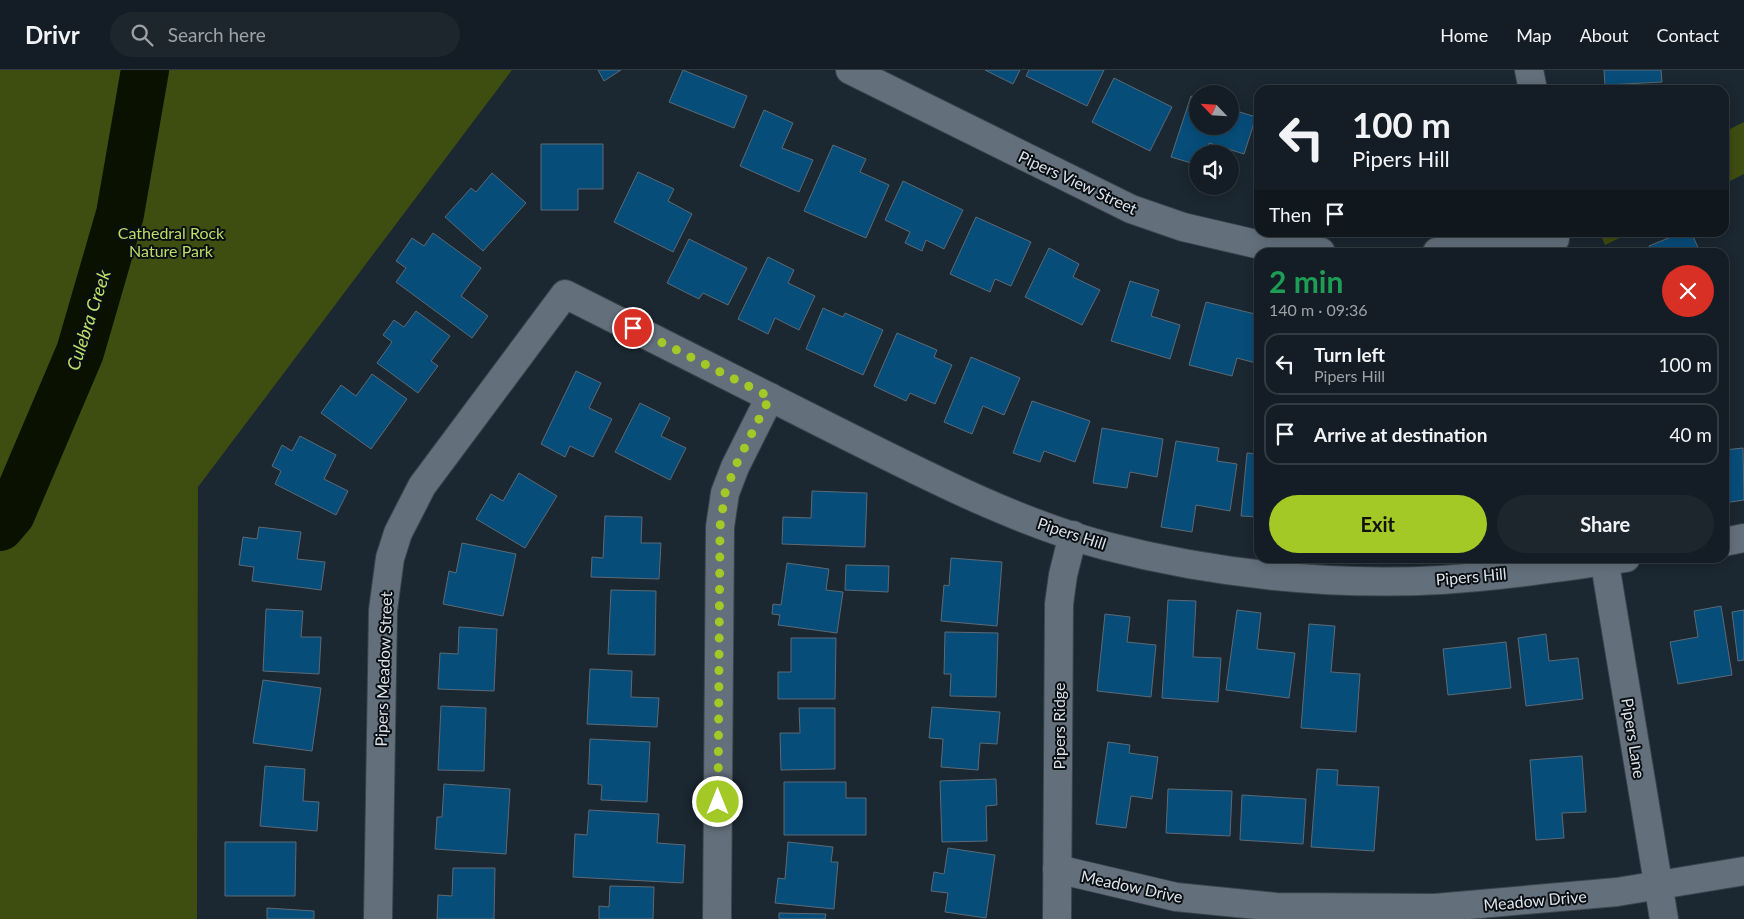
<!DOCTYPE html>
<meta charset="utf-8">
<style>
body{margin:0;font-family:Lato,sans-serif;background:#1d262d;color:#f1f3f6;height:100vh;display:flex;flex-direction:column;font-size:19px;white-space:nowrap}
*{box-sizing:border-box;margin:0}
p{font-size:16px;color:#9da2a7}
.icon{flex:none;width:28px;height:28px;fill:none;stroke:currentColor;stroke-width:2;stroke-linecap:round;stroke-linejoin:round}
.map{position:relative;flex:1;overflow:hidden}
.panel{position:absolute;left:1254px;top:178px;width:475px;height:315px;display:flex;flex-direction:column;background:#141d25;border-radius:15px;box-shadow:0 2px 12px #0003,0 0 0 1px #333b42}
.panel>*{flex:none}
.hud{position:absolute;left:1254px;top:15px;width:475px;height:152px;border-radius:15px;box-shadow:0 2px 12px #0003,0 0 0 1px #333b42;background:#141d25;color:#f1f3f6;overflow:hidden}
.needle{width:32px;rotate:295deg}
.tools{position:absolute;left:1189px;top:15px;display:grid;gap:10px}
.tools a{display:grid;place-items:center;width:50px;height:50px;border-radius:50%;background:#141d25;box-shadow:0 2px 12px #0003,0 0 0 1px #333b42;font-size:25px}
.pin{position:absolute;display:grid;place-items:center;width:42px;height:42px;color:#fff;margin:-21px;border:2px solid #fff;border-radius:50%;box-shadow:0 1px 5px #0007}
.me{position:absolute;width:55px;margin:-28px;rotate:0deg;stroke-linejoin:round;filter:drop-shadow(0 0 4px #0008)}
.turn{display:flex;align-items:center;gap:18px;height:105px;padding:0 15px;font-size:22px}
.turn .icon{width:65px;height:65px;stroke-width:2.5}
.turn b{display:block;font-size:35px;line-height:42px}
.then{display:flex;align-items:center;height:48px;padding:0 15px;background:#0003;gap:10px;font-size:19px}
.round{display:grid;place-items:center;flex:none;width:52px;height:52px;border-radius:26px;background:#1d262d}
.overview{display:flex;align-items:center;justify-content:space-between;height:85px;padding:0 15px}
h1{font-size:30px;font-weight:700;line-height:38px;color:#1e9e55}
.action{display:flex;gap:10px;margin-top:auto;padding:10px 15px}
.action a{flex:1;height:58px;border-radius:30px;background:#a3c927;color:#111;font-size:20px;font-weight:700;line-height:58px;text-align:center}
.action a+a{background:#1d262d;color:#f1f3f6}
ul{padding:0;list-style:none}
li{display:flex;align-items:center;gap:15px;height:62px;margin:0 10px 8px;padding:0 5px;border:2px solid #333b42;border-radius:15px}
li div{flex:1}
li b{display:block;font-size:19px}
li em{font-style:normal}
header{display:flex;align-items:center;gap:30px;box-sizing:border-box;height:70px;padding:0 25px;background:#141d25;border-bottom:1px solid #333b42}
header strong{font-size:24px}
nav{display:flex;gap:28px;margin-inline-start:auto;font-size:18px}
.search{width:350px;height:45px;background:#1d262d;display:flex;align-items:center;gap:12px;box-sizing:border-box;padding:0 18px;border-radius:28px;color:#9da2a7;font-size:19px}
.map>svg:first-child{display:block}
</style>
<header>
<strong>Drivr</strong>
<div class="search"><svg class="icon" aria-label="search" viewBox="0 0 24 24"><circle cx="10" cy="10" r="6"/><path d="M15 15l6 6"/></svg>Search here</div>
<nav><a>Home</a><a>Map</a><a>About</a><a>Contact</a></nav>
</header>
<div class="map">
<svg width="1744" height="849" viewBox="0 0 1744 849">
<rect width="100%" height="100%" fill="#1b2731"/>
<g fill="#3e4d10">
<path d="M 0,0 L 512,0 L 198,417 L 197,849 L 0,849 Z"/>
<path d="M 1744,52 L 1744,104 L 1724,114 L 1724,62 Z"/>
<path d="M 1600,163 L 1630,163 L 1605,175 Z"/>
</g>
<g fill="none" stroke-linecap="round" stroke-linejoin="round">
<path stroke="#0a1100" stroke-width="48" d="M 0,457 L 11,444 L 80,282 L 120,144 L 145,0"/>
</g>
<g fill="#074d7a" stroke="#5c6a75">
<path d="M 598,0 L 621,0 L 604,11 Z"/>
<path d="M 683,0 L 747,26 L 734,58 L 669,32 Z"/>
<path d="M 985,0 L 1020,0 L 1013,14 Z"/>
<path d="M 1029,0 L 1104,0 L 1087,36 L 1026,6 Z"/>
<path d="M 1604,0 L 1661,0 L 1662,12 L 1605,15 Z"/>
<path d="M 1114,8 L 1172,37 L 1150,81 L 1092,52 Z"/>
<path d="M 1191,26 L 1198,29 L 1198,56 L 1230,56 L 1230,39 L 1256,47 L 1244,84 L 1209,73 L 1206,84 L 1198,84 L 1198,95 L 1171,87 Z"/>
<path d="M 764,40 L 793,53 L 782,78 L 813,90 L 799,122 L 740,96 Z"/>
<path d="M 541,74 L 603,74 L 603,119 L 578,119 L 578,140 L 541,140 Z"/>
<path d="M 833,75 L 866,89 L 860,102 L 889,115 L 866,168 L 804,141 Z"/>
<path d="M 638,102 L 674,119 L 668,131 L 692,144 L 673,182 L 614,152 Z"/>
<path d="M 492,103 L 526,133 L 483,181 L 445,147 L 471,118 L 476,122 Z"/>
<path d="M 903,111 L 963,140 L 944,179 L 926,170 L 922,181 L 905,173 L 910,162 L 885,150 Z"/>
<path d="M 976,147 L 1031,172 L 1011,216 L 995,209 L 990,222 L 950,204 Z"/>
<path d="M 1683,162 L 1691,162 L 1700,182 L 1651,182 L 1649,176 Z"/>
<path d="M 433,163 L 481,198 L 461,226 L 488,246 L 472,268 L 396,212 L 406,198 L 396,191 L 412,168 L 424,176 Z"/>
<path d="M 689,169 L 747,198 L 728,235 L 703,223 L 699,229 L 667,213 Z"/>
<path d="M 1049,178 L 1079,194 L 1073,207 L 1100,220 L 1082,255 L 1025,227 Z"/>
<path d="M 768,187 L 794,200 L 788,213 L 815,226 L 799,260 L 775,248 L 768,264 L 738,249 Z"/>
<path d="M 1130,211 L 1159,220 L 1151,246 L 1180,255 L 1170,289 L 1111,271 Z"/>
<path d="M 1206,232 L 1259,245 L 1259,284 L 1256,293 L 1237,288 L 1232,306 L 1189,295 Z"/>
<path d="M 823,238 L 843,247 L 845,243 L 883,260 L 863,305 L 806,279 Z"/>
<path d="M 416,241 L 450,266 L 431,291 L 438,296 L 418,323 L 377,293 L 392,272 L 383,265 L 394,250 L 404,257 Z"/>
<path d="M 897,263 L 937,280 L 934,287 L 952,295 L 935,334 L 910,323 L 906,331 L 874,316 Z"/>
<path d="M 971,287 L 1020,308 L 1004,345 L 983,336 L 972,364 L 944,352 Z"/>
<path d="M 576,301 L 601,313 L 589,338 L 612,349 L 593,387 L 570,376 L 565,387 L 541,374 Z"/>
<path d="M 372,304 L 407,329 L 371,379 L 321,343 L 341,315 L 356,326 Z"/>
<path d="M 1032,331 L 1090,351 L 1075,392 L 1044,381 L 1040,392 L 1013,383 Z"/>
<path d="M 640,333 L 670,348 L 661,366 L 686,378 L 670,410 L 615,382 Z"/>
<path d="M 1102,358 L 1163,369 L 1157,407 L 1130,402 L 1127,418 L 1093,413 Z"/>
<path d="M 300,366 L 336,385 L 324,409 L 348,421 L 336,445 L 275,414 L 281,401 L 272,396 L 282,375 L 292,381 Z"/>
<path d="M 1176,371 L 1219,378 L 1217,391 L 1237,394 L 1230,441 L 1196,435 L 1192,462 L 1161,457 Z"/>
<path d="M 1743,378 L 1744,430 L 1724,433 L 1724,380 Z"/>
<path d="M 1247,383 L 1259,384 L 1259,447 L 1241,446 Z"/>
<path d="M 519,403 L 557,426 L 525,478 L 476,449 L 491,424 L 503,431 Z"/>
<path d="M 812,421 L 867,423 L 865,477 L 782,474 L 783,447 L 811,448 Z"/>
<path d="M 605,446 L 642,447 L 641,473 L 661,473 L 659,509 L 591,507 L 592,487 L 603,488 Z"/>
<path d="M 259,457 L 301,462 L 297,489 L 325,492 L 321,520 L 252,511 L 254,497 L 239,495 L 243,467 L 257,469 Z"/>
<path d="M 462,473 L 516,484 L 503,546 L 443,534 L 449,501 L 456,503 Z"/>
<path d="M 951,488 L 1002,492 L 997,556 L 941,551 L 944,515 L 949,516 Z"/>
<path d="M 787,493 L 829,499 L 826,520 L 843,522 L 837,563 L 778,555 L 780,545 L 772,544 L 773,534 L 781,535 Z"/>
<path d="M 846,495 L 889,496 L 888,522 L 845,520 Z"/>
<path d="M 611,520 L 656,521 L 655,585 L 608,584 Z"/>
<path d="M 1168,530 L 1196,531 L 1193,587 L 1221,588 L 1218,632 L 1162,628 Z"/>
<path d="M 1721,536 L 1732,605 L 1678,614 L 1670,572 L 1698,567 L 1694,541 Z"/>
<path d="M 266,539 L 303,541 L 301,567 L 321,567 L 319,604 L 263,601 Z"/>
<path d="M 1237,540 L 1261,543 L 1257,579 L 1295,583 L 1289,628 L 1226,620 Z"/>
<path d="M 1744,540 L 1744,590 L 1738,591 L 1732,542 Z"/>
<path d="M 1105,544 L 1130,547 L 1127,572 L 1156,575 L 1151,627 L 1097,621 Z"/>
<path d="M 1309,554 L 1335,556 L 1331,602 L 1360,604 L 1356,662 L 1301,658 Z"/>
<path d="M 459,557 L 497,559 L 494,621 L 438,619 L 440,583 L 458,584 Z"/>
<path d="M 945,562 L 998,563 L 996,627 L 950,626 L 951,604 L 944,604 Z"/>
<path d="M 1546,564 L 1549,591 L 1578,588 L 1583,629 L 1526,636 L 1518,568 Z"/>
<path d="M 791,568 L 836,568 L 835,629 L 778,629 L 778,602 L 791,602 Z"/>
<path d="M 1506,572 L 1511,618 L 1448,625 L 1443,579 Z"/>
<path d="M 590,599 L 632,601 L 631,627 L 659,628 L 657,657 L 587,654 Z"/>
<path d="M 263,610 L 321,618 L 312,681 L 253,673 Z"/>
<path d="M 441,636 L 486,638 L 484,701 L 438,700 Z"/>
<path d="M 932,637 L 1000,642 L 997,674 L 980,673 L 978,700 L 941,697 L 943,669 L 929,668 Z"/>
<path d="M 799,638 L 835,638 L 835,699 L 781,700 L 780,663 L 800,663 Z"/>
<path d="M 590,669 L 650,672 L 647,732 L 601,730 L 602,715 L 588,714 Z"/>
<path d="M 1108,672 L 1130,675 L 1129,683 L 1158,687 L 1152,729 L 1131,726 L 1126,758 L 1096,754 Z"/>
<path d="M 1582,686 L 1586,742 L 1562,743 L 1564,768 L 1536,770 L 1530,690 Z"/>
<path d="M 265,696 L 305,699 L 303,731 L 319,732 L 317,761 L 260,756 Z"/>
<path d="M 1317,699 L 1338,700 L 1337,715 L 1379,717 L 1374,781 L 1311,777 Z"/>
<path d="M 996,709 L 997,735 L 986,736 L 987,771 L 942,772 L 940,711 Z"/>
<path d="M 784,712 L 846,712 L 846,728 L 866,728 L 866,765 L 784,765 Z"/>
<path d="M 444,714 L 510,719 L 506,784 L 435,779 L 437,747 L 442,747 Z"/>
<path d="M 1168,719 L 1232,721 L 1230,766 L 1166,763 Z"/>
<path d="M 1242,725 L 1306,729 L 1303,774 L 1240,770 Z"/>
<path d="M 589,740 L 659,744 L 657,773 L 685,775 L 683,813 L 573,807 L 575,764 L 587,765 Z"/>
<path d="M 225,772 L 296,772 L 295,826 L 225,826 Z"/>
<path d="M 788,772 L 833,777 L 831,792 L 838,792 L 834,839 L 775,833 L 778,808 L 785,809 Z"/>
<path d="M 948,778 L 995,785 L 986,848 L 945,842 L 948,823 L 931,821 L 934,802 L 944,804 Z"/>
<path d="M 453,798 L 495,798 L 494,849 L 437,849 L 438,825 L 452,826 Z"/>
<path d="M 610,816 L 654,817 L 653,849 L 599,849 L 599,836 L 609,837 Z"/>
<path d="M 267,838 L 314,841 L 314,849 L 267,849 Z"/>
<path d="M 779,843 L 826,844 L 825,849 L 779,849 Z"/>
</g>
<g fill="none" stroke-linecap="round" stroke-linejoin="round">
<defs>
<g id="minor">
<path d="M 850,0 L 1131,139 L 1183,157 L 1256,174 L 1321,182"/>
<path d="M 1529,0 L 1533,20"/>
<path d="M 1437,182 L 1555,169"/>
<path d="M 1724,472 L 1744,468"/>
<path d="M 1604,488 L 1664,849"/>
<path d="M 1057,799 L 1176,827 L 1276,837 L 1435,838 L 1617,822 L 1744,801"/>
<path d="M 378,849 L 383,540 L 390,488 L 398,463 L 422,416 L 565,224 C 659,271 753,319 847,366 C 930,407 1016,452 1106,476 C 1214,504 1330,516 1441,510 C 1503,506 1565,497 1626,488"/>
<path d="M 717,849 L 720,457 L 725,423 L 735,397 L 770,327"/>
<path d="M 1057,849 L 1059,534 L 1063,505 L 1073,465"/>
</g>
</defs>
<use href="#minor" stroke="#39434b" stroke-width="30"/>
<use href="#minor" stroke="#63707c" stroke-width="28"/>
</g>
<g fill="none" stroke-linecap="round" stroke-linejoin="round">
<path stroke="#a3c927" stroke-width="9" stroke-dasharray="0 16.2" d="M 633,258 L 770,327 L 735,397 L 725,423 L 720,457 L 718,732"/>
</g>
<g text-anchor="middle" dominant-baseline="central" stroke-width="4" stroke-linejoin="round" paint-order="stroke">
<g font-size="16" fill="#dce3ea" stroke="#0a0f14">
<text transform="translate(1078 112) rotate(25)">Pipers View Street</text>
<text transform="translate(1072 463) rotate(18)">Pipers Hill</text>
<text transform="translate(1471 506) rotate(-5)">Pipers Hill</text>
<text transform="translate(383 599) rotate(-88)">Pipers Meadow Street</text>
<text transform="translate(1058 656) rotate(-90)">Pipers Ridge</text>
<text transform="translate(1634 668) rotate(81)">Pipers Lane</text>
<text transform="translate(1132 816) rotate(12)">Meadow Drive</text>
<text transform="translate(1535 830) rotate(-5)">Meadow Drive</text>
</g>
<g font-size="16" fill="#bcde66" stroke="#0a0f14">
<text x="171" y="162">Cathedral Rock<tspan x="171" dy="18">Nature Park</tspan></text>
</g>
<g font-size="18" font-style="italic" fill="#bde067" stroke="#0a0f14">
<text transform="translate(88 250) rotate(-72)">Culebra Creek</text>
</g>
</g>
</svg>
<div class="tools">
<a><svg class="needle" viewBox="-14 -14 28 28"><path d="M0-13l5 13h-10z" fill="#e53935"/><path d="M0 13l5-13h-10z" fill="#9da2a7"/></svg></a>
<a><svg class="icon" aria-label="sound" viewBox="0 0 24 24"><path d="M4 9h4l5-4v14l-5-4H4zM17 9q2 3 0 6"/></svg></a>
</div>
<div class="pin" style="left:633px;top:258px;background:#d93025"><svg class="icon" aria-label="arrive" viewBox="0 0 24 24"><path d="M6 21V4h12l-3 4 3 4H6"/></svg></div>
<svg class="me" style="left:718px;top:732px" viewBox="-20 -20 40 40"><circle r="17" fill="#a3c927" stroke="#fff" stroke-width="3"/><path d="M0-11L8 9 0 5-8 9z" fill="#fff"/></svg>
<div class="hud">
<div class="turn"><svg class="icon" aria-label="left" viewBox="0 0 24 24"><path d="M17 20v-9H6M10 6l-5 5 5 5"/></svg><div><b>100 m</b>Pipers Hill</div></div>
<div class="then">Then<svg class="icon" aria-label="arrive" viewBox="0 0 24 24"><path d="M6 21V4h12l-3 4 3 4H6"/></svg></div>
</div>
<section class="panel">
<div class="overview"><div><h1>2 min</h1><p>140 m · 09:36</p></div><a class="round" style="background:#d93025;color:#fff"><svg class="icon" aria-label="close" viewBox="0 0 24 24"><path d="M6 6l12 12M18 6L6 18"/></svg></a></div>
<ul>
<li><svg class="icon" aria-label="left" viewBox="0 0 24 24"><path d="M17 20v-9H6M10 6l-5 5 5 5"/></svg><div><b>Turn left</b><p>Pipers Hill</p></div><em>100 m</em></li>
<li><svg class="icon" aria-label="arrive" viewBox="0 0 24 24"><path d="M6 21V4h12l-3 4 3 4H6"/></svg><div><b>Arrive at destination</b></div><em>40 m</em></li>
</ul>
<div class="action"><a>Exit</a><a>Share</a></div>
</section>
</div>
